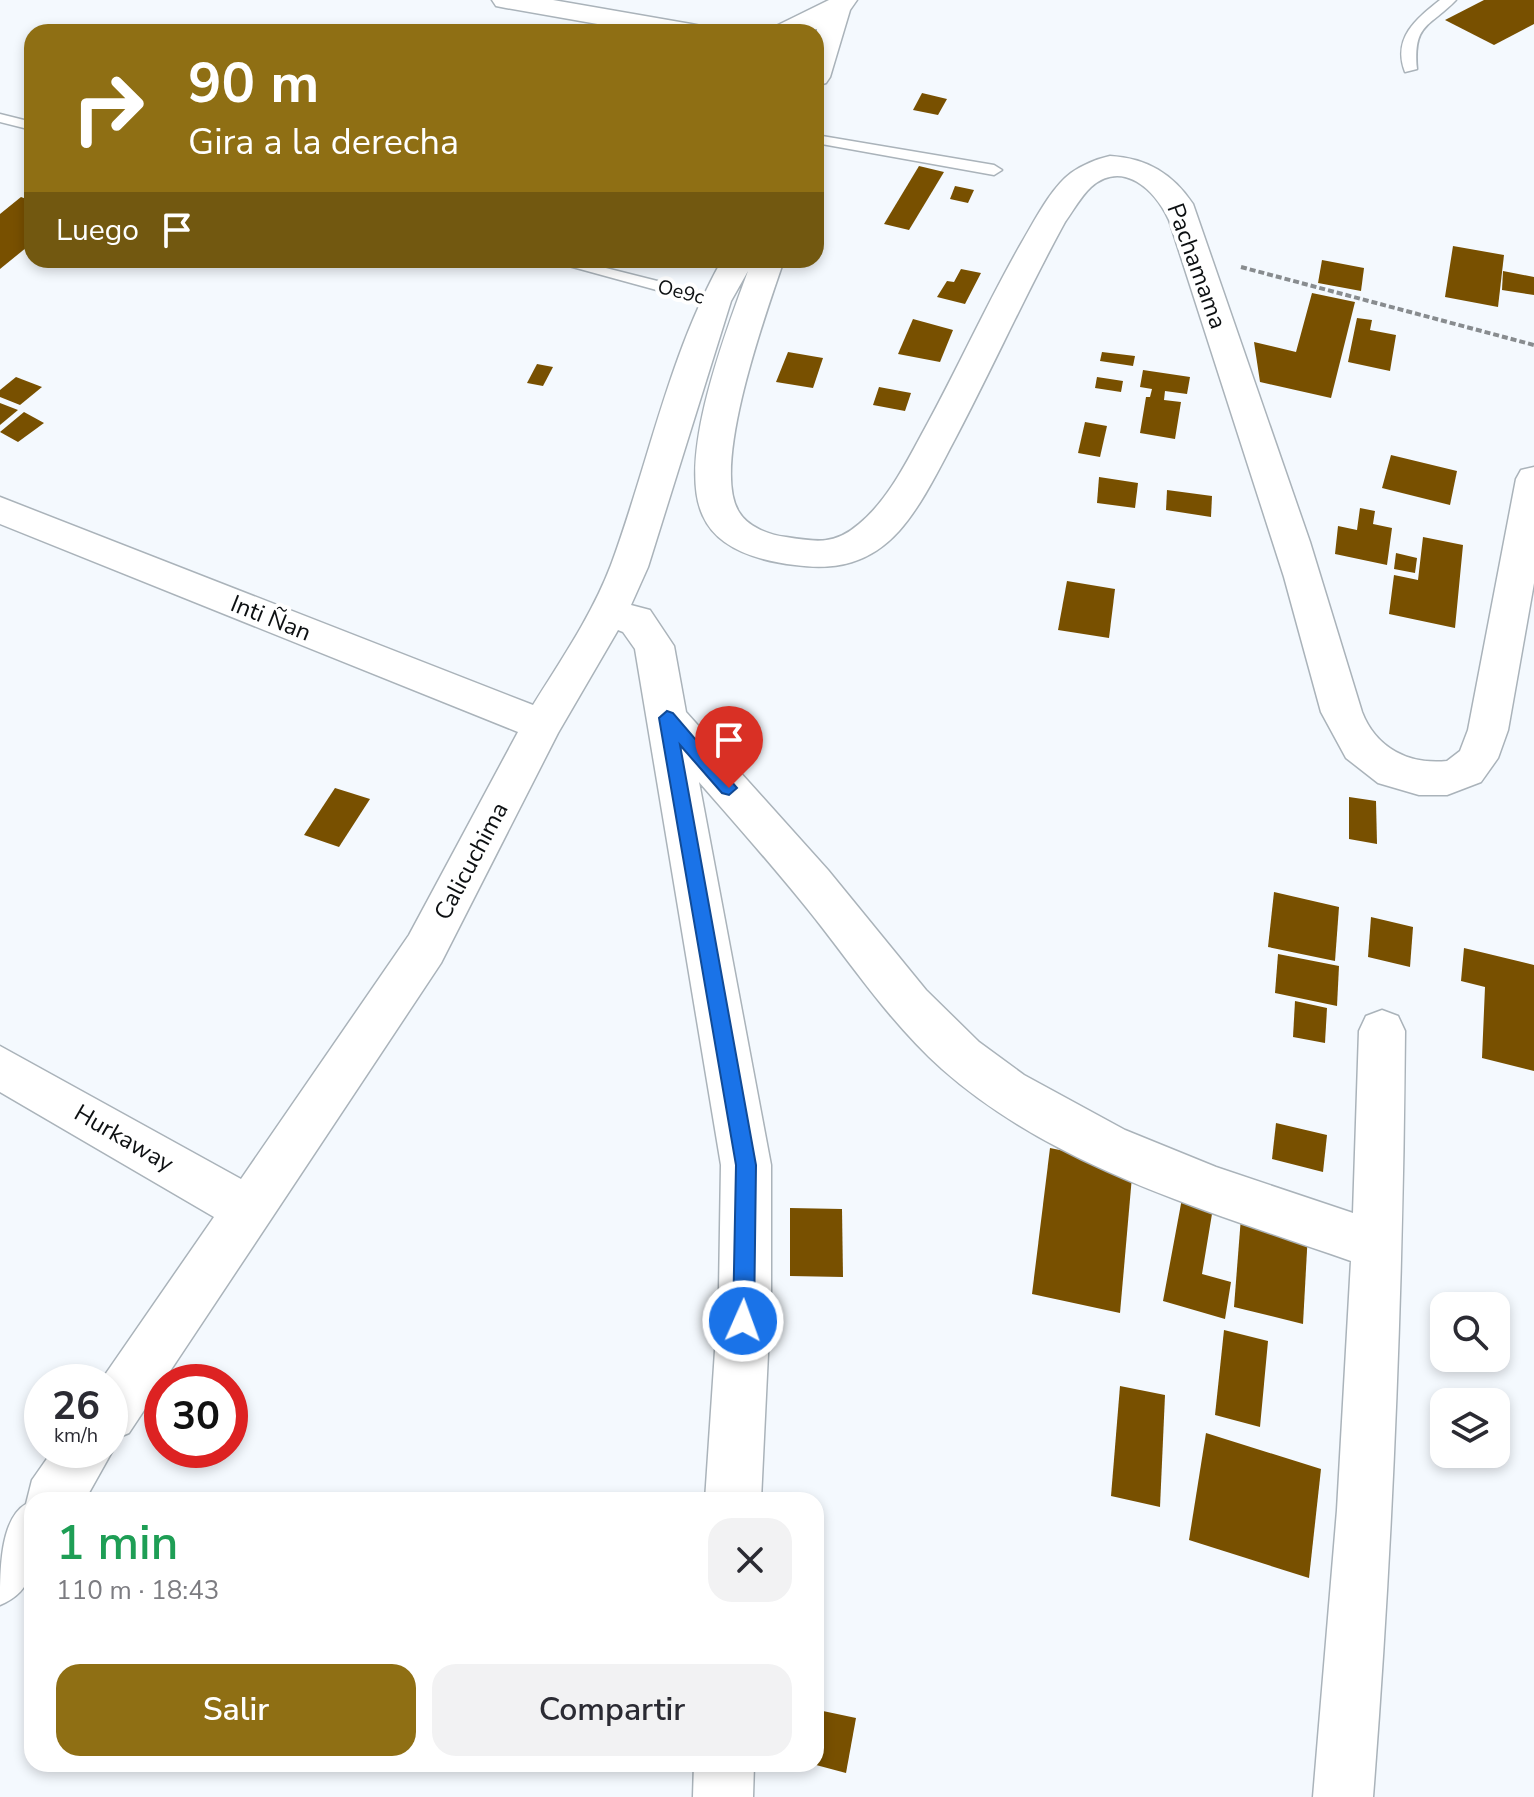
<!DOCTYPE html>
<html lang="es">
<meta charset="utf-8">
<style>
body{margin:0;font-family:"Nunito Sans",sans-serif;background:#f2f2f3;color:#2b2b33;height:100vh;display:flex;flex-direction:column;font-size:30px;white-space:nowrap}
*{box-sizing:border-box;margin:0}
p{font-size:26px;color:#7c7c81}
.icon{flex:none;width:44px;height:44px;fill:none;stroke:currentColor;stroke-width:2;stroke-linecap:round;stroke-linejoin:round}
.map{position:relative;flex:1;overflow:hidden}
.sheet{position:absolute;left:24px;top:1492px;width:800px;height:280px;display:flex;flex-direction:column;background:#fff;border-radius:24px;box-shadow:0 4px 12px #0003}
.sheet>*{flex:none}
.hud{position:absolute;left:24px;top:24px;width:800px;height:244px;border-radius:24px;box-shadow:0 4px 12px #0003;background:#8f6f14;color:#fff;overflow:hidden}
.tools{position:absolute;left:1430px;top:1292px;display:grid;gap:16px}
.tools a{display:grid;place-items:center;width:80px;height:80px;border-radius:16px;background:#fff;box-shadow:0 4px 12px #0003;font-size:40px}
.speed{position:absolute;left:24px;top:1364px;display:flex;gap:16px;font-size:40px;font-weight:700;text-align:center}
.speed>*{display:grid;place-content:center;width:104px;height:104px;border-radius:50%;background:#fff;box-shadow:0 4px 12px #0003;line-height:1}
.speed small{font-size:20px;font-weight:400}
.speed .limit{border:12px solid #d22;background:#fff;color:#111}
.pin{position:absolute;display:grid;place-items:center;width:68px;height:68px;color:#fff;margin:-82px -34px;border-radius:50% 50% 50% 0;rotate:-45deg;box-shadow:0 0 8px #0007}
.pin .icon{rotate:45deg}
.me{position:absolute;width:88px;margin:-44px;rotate:2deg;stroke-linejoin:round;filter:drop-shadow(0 0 6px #0008)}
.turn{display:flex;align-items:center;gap:28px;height:168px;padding:0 32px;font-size:36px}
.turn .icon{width:104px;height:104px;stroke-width:2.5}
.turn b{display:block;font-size:56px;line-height:68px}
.then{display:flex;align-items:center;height:76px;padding:0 32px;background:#0003;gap:16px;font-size:30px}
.round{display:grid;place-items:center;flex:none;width:84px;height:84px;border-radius:24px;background:#f2f2f3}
.summary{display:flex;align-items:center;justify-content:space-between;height:136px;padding:0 32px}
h1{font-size:48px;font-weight:600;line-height:60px;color:#1e9e55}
.cta{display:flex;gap:16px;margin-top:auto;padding:16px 32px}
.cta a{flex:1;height:92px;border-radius:24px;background:#8f6f14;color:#fff;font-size:32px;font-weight:600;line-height:92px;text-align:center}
.cta a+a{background:#f2f2f3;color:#2b2b33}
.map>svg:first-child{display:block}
</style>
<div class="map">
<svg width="1534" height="1797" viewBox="0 0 1534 1797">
<rect width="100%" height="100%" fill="#f4f9fe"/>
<g fill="#785000">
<path d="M 1484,0 L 1534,0 L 1534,24 L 1494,45 L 1445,20 Z"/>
<path d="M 922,93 L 947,99 L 938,115 L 913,110 Z"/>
<path d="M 919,166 L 944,172 L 909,230 L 884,224 Z"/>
<path d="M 955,186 L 974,190 L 968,203 L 950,199 Z"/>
<path d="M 21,197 L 32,201 L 32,243 L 0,269 L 0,214 Z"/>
<path d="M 1453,246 L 1504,255 L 1498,307 L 1445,297 Z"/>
<path d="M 1322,260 L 1364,268 L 1361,291 L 1318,283 Z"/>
<path d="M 961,269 L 981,273 L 965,304 L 937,297 L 947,281 L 954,282 Z"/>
<path d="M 1503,271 L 1534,277 L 1534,295 L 1502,290 Z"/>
<path d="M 1312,293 L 1355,302 L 1331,398 L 1260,382 L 1254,342 L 1296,352 Z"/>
<path d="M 1357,318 L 1372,320 L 1370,330 L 1396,335 L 1390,371 L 1348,362 Z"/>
<path d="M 913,319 L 953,330 L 940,362 L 898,354 Z"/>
<path d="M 788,352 L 823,358 L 813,388 L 776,382 Z"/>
<path d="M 1102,352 L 1135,356 L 1133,366 L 1100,361 Z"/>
<path d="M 537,364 L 553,367 L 543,386 L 527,383 Z"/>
<path d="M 1143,370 L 1190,377 L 1187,394 L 1165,391 L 1164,400 L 1181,402 L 1175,439 L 1140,433 L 1146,397 L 1150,397 L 1152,389 L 1140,387 Z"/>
<path d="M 16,377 L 42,387 L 20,405 L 0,397 L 0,390 Z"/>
<path d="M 1097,377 L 1123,381 L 1121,392 L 1095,388 Z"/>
<path d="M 879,387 L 911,393 L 905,411 L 873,405 Z"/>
<path d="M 0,403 L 18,410 L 0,425 Z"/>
<path d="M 24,412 L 44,423 L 18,442 L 0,432 Z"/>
<path d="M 1085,422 L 1107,426 L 1100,457 L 1078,453 Z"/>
<path d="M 1391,455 L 1457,471 L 1450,505 L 1382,488 Z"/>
<path d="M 1099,477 L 1138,483 L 1135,508 L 1097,503 Z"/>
<path d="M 1167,490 L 1212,496 L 1211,517 L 1166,510 Z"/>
<path d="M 1360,508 L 1375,511 L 1373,524 L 1392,528 L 1387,565 L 1335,554 L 1338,526 L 1357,530 Z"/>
<path d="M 1423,537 L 1463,545 L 1455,628 L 1389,614 L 1394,575 L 1418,580 Z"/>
<path d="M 1396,553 L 1417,558 L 1415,573 L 1394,569 Z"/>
<path d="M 1067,581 L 1115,589 L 1109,638 L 1058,630 Z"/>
<path d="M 335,788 L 370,799 L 339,847 L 304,835 Z"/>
<path d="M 1349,797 L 1376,801 L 1377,844 L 1349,839 Z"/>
<path d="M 1274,892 L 1339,907 L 1335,961 L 1268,947 Z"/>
<path d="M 1371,917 L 1413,927 L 1410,967 L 1368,957 Z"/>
<path d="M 1464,948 L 1534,965 L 1534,1071 L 1482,1058 L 1485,987 L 1461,981 Z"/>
<path d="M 1278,954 L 1339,966 L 1337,1006 L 1275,993 Z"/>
<path d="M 1295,1001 L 1327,1008 L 1325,1043 L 1293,1037 Z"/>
<path d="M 1276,1123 L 1327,1135 L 1323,1172 L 1272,1159 Z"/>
<path d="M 1050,1148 L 1133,1165 L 1120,1313 L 1032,1294 Z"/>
<path d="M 1183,1193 L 1214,1202 L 1202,1274 L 1231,1282 L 1225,1319 L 1163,1301 Z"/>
<path d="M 790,1208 L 842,1209 L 843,1277 L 790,1276 Z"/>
<path d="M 1241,1217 L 1308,1232 L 1303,1324 L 1234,1307 Z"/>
<path d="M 1224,1330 L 1268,1341 L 1260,1427 L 1215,1415 Z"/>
<path d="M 1120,1386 L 1165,1395 L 1160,1507 L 1111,1496 Z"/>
<path d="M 1206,1433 L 1321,1469 L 1309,1578 L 1189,1540 Z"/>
<path d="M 823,1711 L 856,1718 L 846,1773 L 816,1765 Z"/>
</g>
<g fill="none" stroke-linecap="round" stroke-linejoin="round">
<defs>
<g id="lane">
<path d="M 1440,0 L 1456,0 C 1429,28 1413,23 1417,69 L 1405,72 C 1392,38 1416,19 1440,0 Z"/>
<path d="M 0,114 L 32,122 L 32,130 L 0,122 Z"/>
<path d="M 816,135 L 994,165 L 1002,170 L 994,175 L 816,143 Z"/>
<path d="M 547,260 L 574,260 L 721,297 L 723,301 L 715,306 Z"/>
</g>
<g id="street">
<path d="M 492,0 L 553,0 L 691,24 L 701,26 L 705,32 L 643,32 L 506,8 L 496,6 Z"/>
<path d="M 829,0 L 857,0 L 850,10 L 830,77 L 826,83 L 816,86 L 817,29 L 772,32 L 776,26 Z"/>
<path d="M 1110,156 C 1147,158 1173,174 1193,204 L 1310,542 L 1362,712 C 1376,748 1409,765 1447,761 L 1460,751 L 1468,730 L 1516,479 L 1521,470 L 1534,467 L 1534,583 L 1508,730 L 1498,758 L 1481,782 L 1447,795 L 1419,795 L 1378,783 L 1346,758 L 1321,712 L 1284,577 L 1169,220 C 1155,190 1123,159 1091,187 C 1081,196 1073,211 1065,222 C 1026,293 993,367 955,439 C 939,469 922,505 899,531 C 870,563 836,571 795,565 C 761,561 718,550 703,516 C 676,459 727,329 748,271 L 731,301 L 648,567 L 631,605 L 650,610 L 674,646 L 686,712 L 828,870 L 926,990 L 979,1042 L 1024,1075 L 1125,1130 L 1216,1167 L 1353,1213 L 1359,1031 L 1366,1016 L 1382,1010 L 1398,1016 L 1405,1031 C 1403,1287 1393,1541 1373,1797 L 1313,1797 L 1337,1510 L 1351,1261 C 1212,1212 1055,1169 942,1069 C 895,1027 859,975 821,926 C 782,876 740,829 699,782 L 771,1165 L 771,1291 L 761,1500 L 705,1500 L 719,1291 L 721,1165 L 635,649 L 623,632 L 618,630 L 558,733 L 441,963 L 129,1433 L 110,1441 L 110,1382 L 100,1382 L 214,1217 L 0,1092 L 0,1046 L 241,1179 L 409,935 L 518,732 L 0,524 L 0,497 L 533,705 C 561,660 592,615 611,565 C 648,465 669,354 722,260 L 784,260 C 767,310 710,467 739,512 C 748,527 769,535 786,537 C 817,542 835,545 859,524 C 888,500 906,463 924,430 C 958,368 987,303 1022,242 C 1035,220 1051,188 1071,173 C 1082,165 1097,159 1110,156 Z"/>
<path d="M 110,1442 L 113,1450 L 85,1500 L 32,1500 C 32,1543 46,1586 0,1605 C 0,1571 0,1519 26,1504 L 32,1480 L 53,1450 L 110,1450 Z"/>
<path d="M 694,1764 L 754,1764 L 753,1797 L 693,1797 Z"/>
</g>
</defs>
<use href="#lane" stroke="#aab3ba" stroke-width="3"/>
<use href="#street" stroke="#aab3ba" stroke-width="3"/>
<path stroke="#888c8f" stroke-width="4" stroke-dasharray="6 3" stroke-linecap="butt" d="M 1241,267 L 1534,345"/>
<use href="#lane" fill="#fff" fill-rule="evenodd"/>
<use href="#street" fill="#fff" fill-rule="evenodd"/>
</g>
<path fill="#1a73e8" stroke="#114b97" stroke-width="2" d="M 667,711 L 673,713 L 737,788 L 729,795 L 722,793 L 680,745 L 756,1165 L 754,1321 L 751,1329 L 743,1332 L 736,1329 L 733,1321 L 736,1165 L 659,718 Z"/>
<g text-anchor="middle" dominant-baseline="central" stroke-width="8" stroke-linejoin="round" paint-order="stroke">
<g font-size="20" fill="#0d1012" stroke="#fff">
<text transform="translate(681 292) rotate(14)">Oe9c</text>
</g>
<g font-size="24" fill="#0d1012" stroke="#fff">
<text transform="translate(1197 266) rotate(70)">Pachamama</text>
<text transform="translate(271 618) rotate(22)">Inti Ñan</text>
<text transform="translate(471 861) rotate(-62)">Calicuchima</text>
<text transform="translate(124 1138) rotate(30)">Hurkaway</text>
</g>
</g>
</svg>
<div class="tools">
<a><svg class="icon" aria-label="search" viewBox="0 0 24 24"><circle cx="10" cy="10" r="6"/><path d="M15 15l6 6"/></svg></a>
<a><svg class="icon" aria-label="layers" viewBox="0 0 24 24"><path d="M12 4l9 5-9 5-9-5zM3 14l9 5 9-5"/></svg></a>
</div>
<div class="speed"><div>26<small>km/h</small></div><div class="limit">30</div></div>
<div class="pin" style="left:729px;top:788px;background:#d93025"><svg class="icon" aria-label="arrive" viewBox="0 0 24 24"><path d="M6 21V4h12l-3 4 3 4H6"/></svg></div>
<svg class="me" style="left:743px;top:1321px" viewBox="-20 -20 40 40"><circle r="17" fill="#1a73e8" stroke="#fff" stroke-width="3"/><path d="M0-11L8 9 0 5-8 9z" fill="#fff"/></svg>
<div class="hud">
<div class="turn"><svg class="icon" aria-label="right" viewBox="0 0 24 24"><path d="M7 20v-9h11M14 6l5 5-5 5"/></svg><div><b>90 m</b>Gira a la derecha</div></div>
<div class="then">Luego<svg class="icon" aria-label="arrive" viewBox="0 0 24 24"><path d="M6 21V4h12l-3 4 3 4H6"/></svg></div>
</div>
<section class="sheet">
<div class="summary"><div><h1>1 min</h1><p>110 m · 18:43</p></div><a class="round"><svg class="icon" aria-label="close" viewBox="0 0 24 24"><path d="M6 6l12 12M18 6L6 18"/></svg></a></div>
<div class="cta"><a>Salir</a><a>Compartir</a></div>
</section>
</div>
